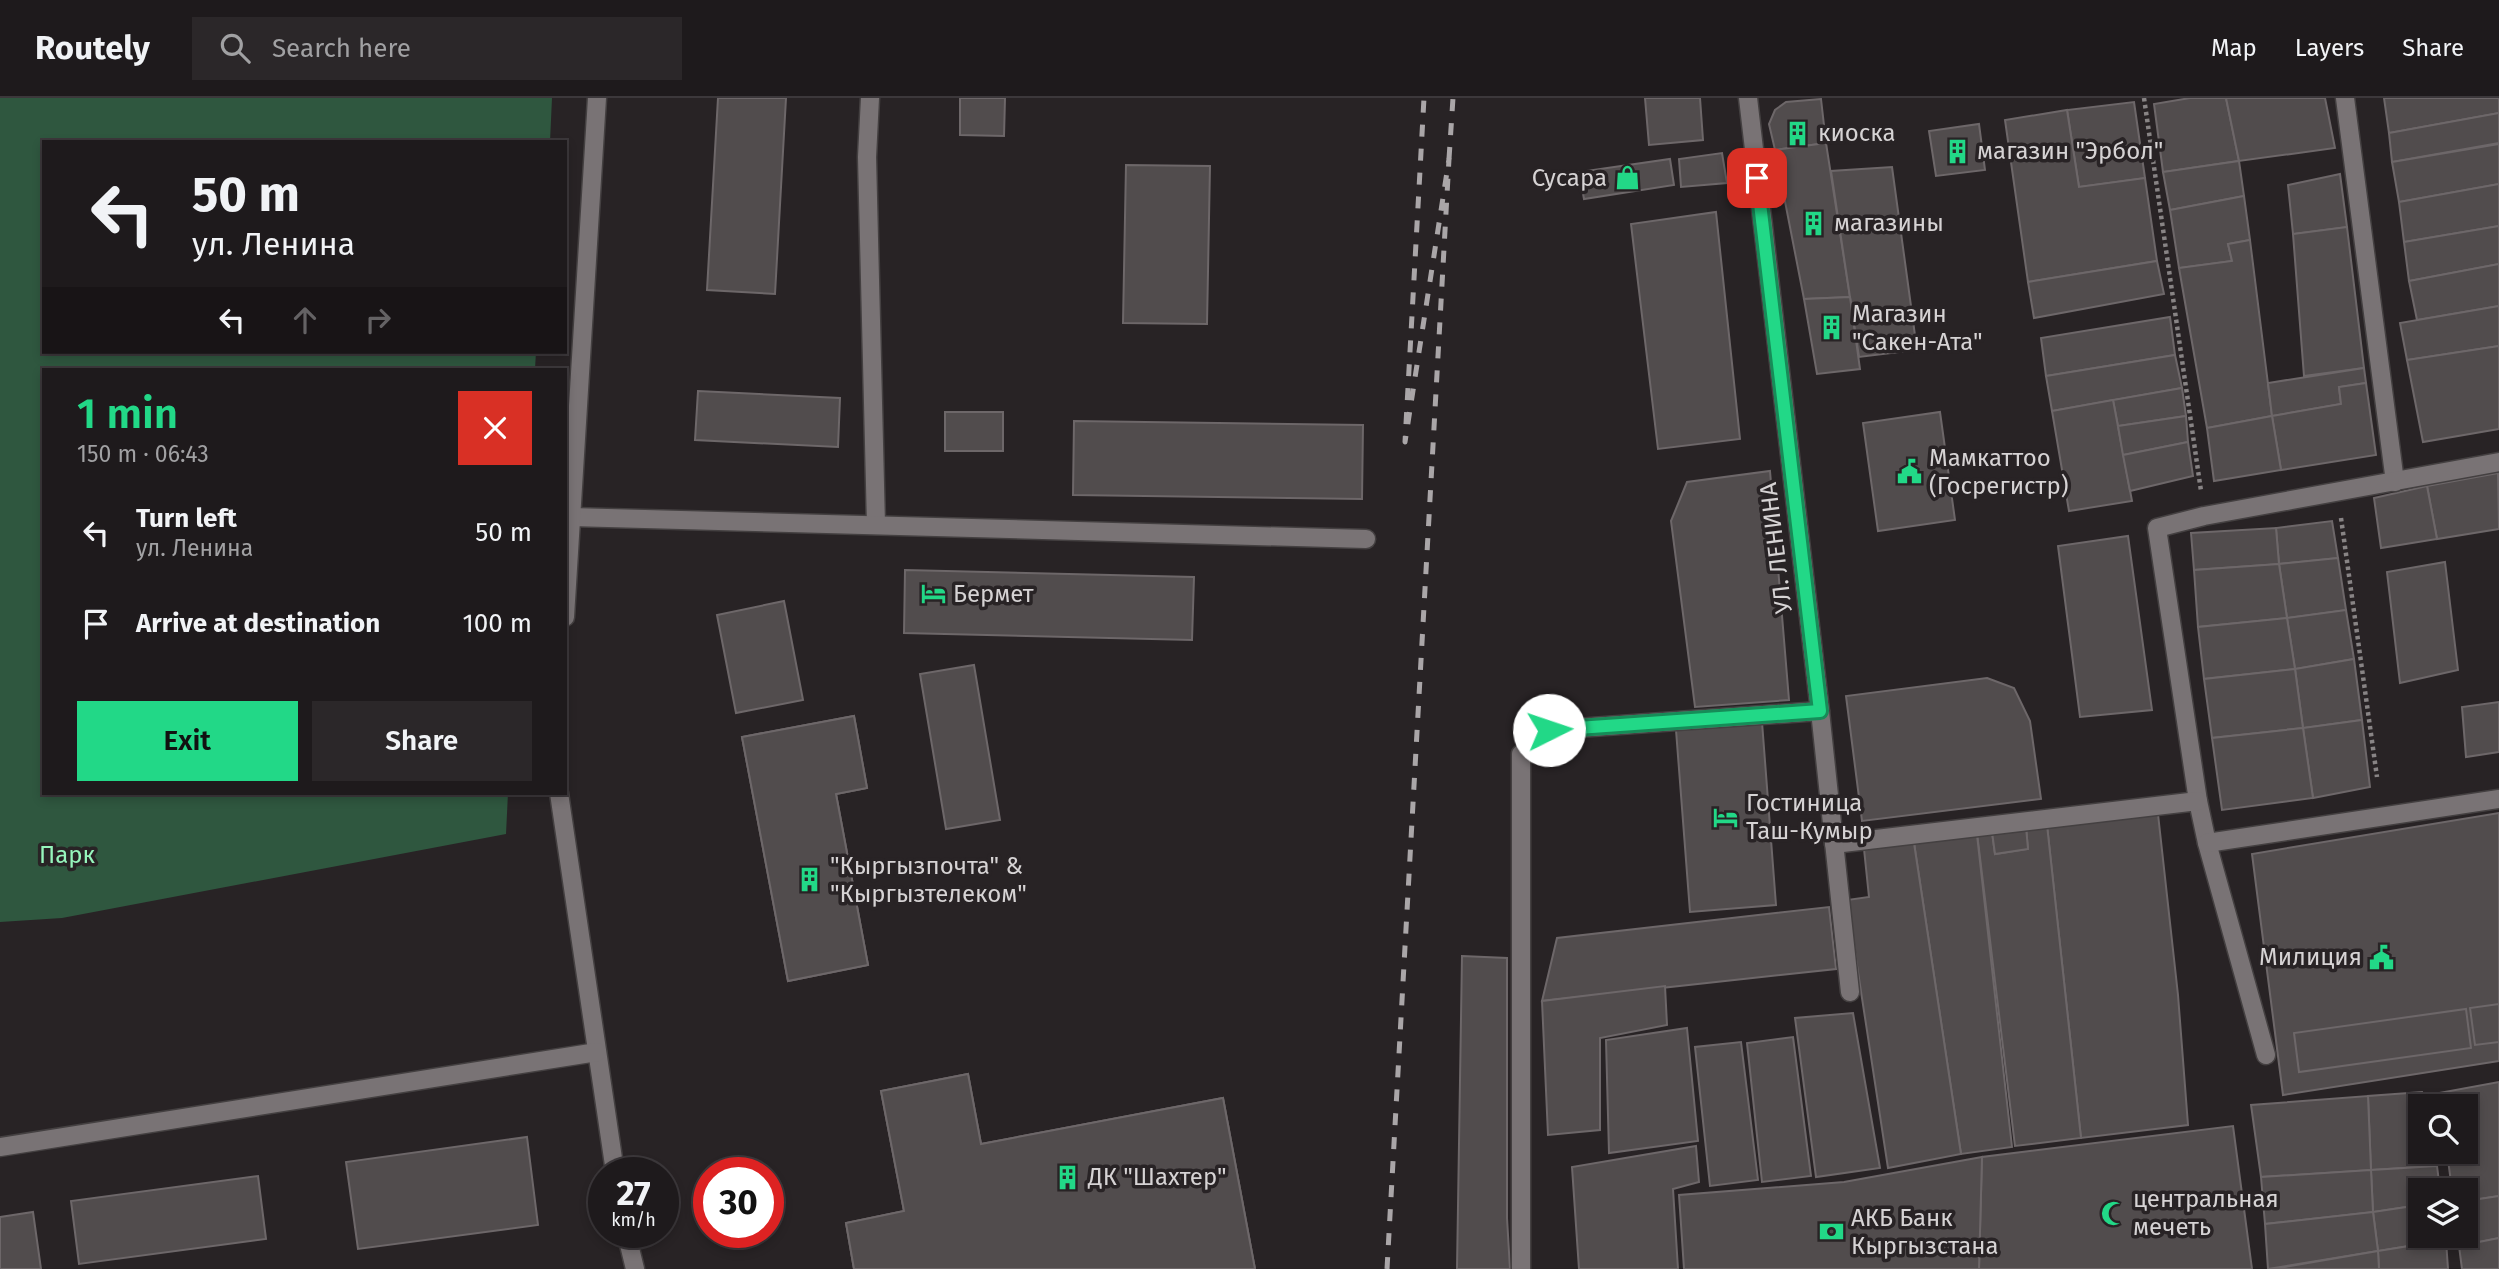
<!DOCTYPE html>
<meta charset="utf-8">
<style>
body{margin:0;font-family:"Fira Sans",sans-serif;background:#2b2729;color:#f1f3f6;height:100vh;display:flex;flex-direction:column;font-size:26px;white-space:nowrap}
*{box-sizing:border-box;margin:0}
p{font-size:23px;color:#a1a1a3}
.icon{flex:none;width:38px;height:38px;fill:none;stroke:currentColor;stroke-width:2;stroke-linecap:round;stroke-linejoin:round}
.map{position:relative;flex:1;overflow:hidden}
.panel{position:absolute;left:42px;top:270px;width:525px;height:427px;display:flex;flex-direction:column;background:#1e1a1c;border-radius:0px;box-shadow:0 4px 10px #0003,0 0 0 2px #3c383b}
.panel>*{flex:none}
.hud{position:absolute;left:42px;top:42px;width:525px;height:214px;border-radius:0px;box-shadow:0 4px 10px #0003,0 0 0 2px #3c383b;background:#1e1a1c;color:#f1f3f6;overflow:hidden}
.fabs{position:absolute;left:2408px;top:996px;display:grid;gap:14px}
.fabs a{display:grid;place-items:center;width:70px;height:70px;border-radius:0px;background:#1e1a1c;box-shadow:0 4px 10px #0003,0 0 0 2px #3c383b;font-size:35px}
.speed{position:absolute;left:588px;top:1059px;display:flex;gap:14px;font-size:35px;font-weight:700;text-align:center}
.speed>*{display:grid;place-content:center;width:91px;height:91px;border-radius:50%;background:#1e1a1c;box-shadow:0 4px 10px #0003,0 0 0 2px #3c383b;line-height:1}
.speed small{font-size:18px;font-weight:400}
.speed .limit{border:10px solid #d22;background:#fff;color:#111}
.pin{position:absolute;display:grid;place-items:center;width:60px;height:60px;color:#fff;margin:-30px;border-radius:14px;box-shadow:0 4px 10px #0006}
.me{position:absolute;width:77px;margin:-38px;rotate:86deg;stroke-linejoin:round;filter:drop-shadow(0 0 5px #0008)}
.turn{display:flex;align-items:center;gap:24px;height:147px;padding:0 35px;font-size:32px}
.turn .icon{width:91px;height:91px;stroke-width:2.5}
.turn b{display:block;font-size:49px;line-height:60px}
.lanes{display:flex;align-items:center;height:66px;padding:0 35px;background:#0003;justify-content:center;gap:35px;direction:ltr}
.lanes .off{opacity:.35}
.round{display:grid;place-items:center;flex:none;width:74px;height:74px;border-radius:0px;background:#2b2729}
.head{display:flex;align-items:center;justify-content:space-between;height:119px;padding:0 35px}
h1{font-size:42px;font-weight:600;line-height:52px;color:#22d887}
.primary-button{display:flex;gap:14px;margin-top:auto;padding:14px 35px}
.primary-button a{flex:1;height:80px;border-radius:0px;background:#22d887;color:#111;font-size:28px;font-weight:600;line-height:80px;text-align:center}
.primary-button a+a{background:#2b2729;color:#f1f3f6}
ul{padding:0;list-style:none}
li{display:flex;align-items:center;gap:21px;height:91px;padding:0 35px}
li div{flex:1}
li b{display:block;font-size:26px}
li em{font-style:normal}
header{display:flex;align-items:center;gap:42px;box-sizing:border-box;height:98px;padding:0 35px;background:#1e1a1c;border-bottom:2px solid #3c383b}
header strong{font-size:33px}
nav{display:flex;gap:38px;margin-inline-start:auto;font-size:24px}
.search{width:490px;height:63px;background:#2b2729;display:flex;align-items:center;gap:18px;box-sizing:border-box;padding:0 24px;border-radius:0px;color:#a1a1a3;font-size:26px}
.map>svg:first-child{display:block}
</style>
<header>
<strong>Routely</strong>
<div class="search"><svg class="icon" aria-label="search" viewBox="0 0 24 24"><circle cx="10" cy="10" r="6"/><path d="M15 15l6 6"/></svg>Search here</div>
<nav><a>Map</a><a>Layers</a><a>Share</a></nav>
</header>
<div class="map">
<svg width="2499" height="1171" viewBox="0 0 2499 1171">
<rect width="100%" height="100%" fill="#282325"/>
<path fill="#2f573f" d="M 0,0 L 552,0 L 550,44 L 44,44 L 44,254 L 536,254 L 535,271 L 44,271 L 44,695 L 508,695 L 506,736 L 62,820 L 0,824 Z"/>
<g fill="#514c4d" stroke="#6d6769" stroke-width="2">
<path d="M 718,0 L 786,0 L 775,196 L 707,192 Z"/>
<path d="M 960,0 L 1005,0 L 1004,38 L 960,37 Z"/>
<path d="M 1645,0 L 1700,0 L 1703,42 L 1649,47 Z"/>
<path d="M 2190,0 L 2226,0 L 2239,63 L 2163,74 L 2154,6 Z"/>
<path d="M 2226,0 L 2325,0 L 2335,50 L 2239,63 Z"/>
<path d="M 2384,0 L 2499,0 L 2499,15 L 2389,35 Z"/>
<path d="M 1821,1 L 1826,45 L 1775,52 L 1769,26 L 1775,12 L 1786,4 Z"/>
<path d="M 2134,4 L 2145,80 L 2079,89 L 2067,12 Z"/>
<path d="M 2067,12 L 2079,89 L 2145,80 L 2157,163 L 2028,184 L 2005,22 Z"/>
<path d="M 2499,15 L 2499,45 L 2392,64 L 2389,35 Z"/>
<path d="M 1979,26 L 1985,72 L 1936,78 L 1929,33 Z"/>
<path d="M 1826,45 L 1850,199 L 1804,201 L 1775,52 Z"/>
<path d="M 2499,46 L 2499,86 L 2399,104 L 2392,64 Z"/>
<path d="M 1722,55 L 1727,85 L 1681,89 L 1679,61 Z"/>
<path d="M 1670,61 L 1674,87 L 1584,101 L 1579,74 Z"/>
<path d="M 2239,63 L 2244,98 L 2170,112 L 2163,74 Z"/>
<path d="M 1126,67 L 1210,68 L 1207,226 L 1123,225 Z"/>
<path d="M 1892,69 L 1917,252 L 1859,259 L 1831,73 Z"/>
<path d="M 2340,76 L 2347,129 L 2293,136 L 2288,87 Z"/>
<path d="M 2499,86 L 2499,128 L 2404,144 L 2399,104 Z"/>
<path d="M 2244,98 L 2250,142 L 2228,146 L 2232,163 L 2179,170 L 2170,112 Z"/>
<path d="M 1716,114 L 1740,341 L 1658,351 L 1631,126 Z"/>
<path d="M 2499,128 L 2499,166 L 2409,183 L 2404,144 Z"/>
<path d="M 2347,129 L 2364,270 L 2304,278 L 2293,136 Z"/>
<path d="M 2250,142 L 2272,318 L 2207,330 L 2179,170 L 2232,163 L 2228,146 Z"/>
<path d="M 2157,163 L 2164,196 L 2034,220 L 2028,184 Z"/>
<path d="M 2499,166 L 2499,208 L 2417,222 L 2409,183 Z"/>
<path d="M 1850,199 L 1860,271 L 1817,276 L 1804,201 Z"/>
<path d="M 2499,208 L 2499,248 L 2407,262 L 2400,225 Z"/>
<path d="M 2170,219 L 2175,257 L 2046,278 L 2041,240 Z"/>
<path d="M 2499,248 L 2499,331 L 2423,344 L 2407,262 Z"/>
<path d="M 2175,257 L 2182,290 L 2052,313 L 2046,278 Z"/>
<path d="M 2364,270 L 2366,285 L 2339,289 L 2341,306 L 2272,318 L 2268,285 Z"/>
<path d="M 2366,285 L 2376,357 L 2281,372 L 2272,318 L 2341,306 L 2339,289 Z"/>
<path d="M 2182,290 L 2186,318 L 2118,328 L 2113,302 Z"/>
<path d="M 698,293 L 840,300 L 838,349 L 695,342 Z"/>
<path d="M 2113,302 L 2132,403 L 2069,413 L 2052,313 Z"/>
<rect x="945" y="314" width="58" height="39"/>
<path d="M 1940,314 L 1955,422 L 1878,433 L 1863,325 Z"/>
<path d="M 2186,318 L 2188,344 L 2123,357 L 2118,328 Z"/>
<path d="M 2272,318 L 2281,372 L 2214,383 L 2207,330 Z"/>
<path d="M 1074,323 L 1363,327 L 1362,401 L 1073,397 Z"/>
<path d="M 2188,344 L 2193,378 L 2130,393 L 2123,357 Z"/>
<path d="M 1770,373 L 1789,602 L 1695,609 L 1671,423 L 1687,384 Z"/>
<path d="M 2498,375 L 2499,431 L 2437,441 L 2427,388 Z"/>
<path d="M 2427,388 L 2437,441 L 2381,450 L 2374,400 Z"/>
<path d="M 2332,423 L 2338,460 L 2279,466 L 2276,430 Z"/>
<path d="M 2276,430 L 2279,466 L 2194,472 L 2191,435 Z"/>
<path d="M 2128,438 L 2152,612 L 2080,619 L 2058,448 Z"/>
<path d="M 2338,460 L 2346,512 L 2287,520 L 2279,466 Z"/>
<path d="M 2445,464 L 2458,572 L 2400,585 L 2387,474 Z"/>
<path d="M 2279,466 L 2287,520 L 2198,529 L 2194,472 Z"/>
<path d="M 905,472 L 1194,479 L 1192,542 L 904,535 Z"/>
<path d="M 784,503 L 803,602 L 736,615 L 717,517 Z"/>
<path d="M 2346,512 L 2354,561 L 2295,571 L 2287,520 Z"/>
<path d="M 2287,520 L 2295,571 L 2204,581 L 2198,529 Z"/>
<path d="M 2354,561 L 2362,622 L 2303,630 L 2295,571 Z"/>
<path d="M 974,567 L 1000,722 L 946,731 L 920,576 Z"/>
<path d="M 2295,571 L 2303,630 L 2212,640 L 2204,581 Z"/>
<path d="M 1987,580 L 2014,590 L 2030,623 L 2041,701 L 1862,723 L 1846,598 Z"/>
<path d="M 2499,604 L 2499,654 L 2466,659 L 2462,609 Z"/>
<path d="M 854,618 L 867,690 L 836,696 L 868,867 L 788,883 L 742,639 Z"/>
<path d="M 854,618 L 867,690 L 836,696 L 868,867 L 788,883 L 742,639 Z"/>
<path d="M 2362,622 L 2370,689 L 2313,700 L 2303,630 Z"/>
<path d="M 1762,624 L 1776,807 L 1690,814 L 1676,632 Z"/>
<path d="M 2303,630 L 2313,700 L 2222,712 L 2212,640 Z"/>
<path d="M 2499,715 L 2499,963 L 2283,997 L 2252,756 Z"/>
<path d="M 2158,716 L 2178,897 L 2188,1027 L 2081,1040 L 2047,727 Z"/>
<path d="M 2047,727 L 2081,1040 L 2015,1048 L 1977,735 L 1992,734 L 1995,756 L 2028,751 L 2026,729 Z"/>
<path d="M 2026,729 L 2028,751 L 1995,756 L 1992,734 Z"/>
<path d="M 1977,737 L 2012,1049 L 1961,1056 L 1914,745 Z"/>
<path d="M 1914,745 L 1961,1056 L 1888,1070 L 1847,802 L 1869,799 L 1864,751 Z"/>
<path d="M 1829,809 L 1836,871 L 1542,903 L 1557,840 Z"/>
<path d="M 1462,858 L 1507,860 L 1507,1120 L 1510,1171 L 1457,1171 Z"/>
<path d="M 1665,888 L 1667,927 L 1600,940 L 1600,1032 L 1548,1037 L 1542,903 Z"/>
<path d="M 2499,906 L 2499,944 L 2475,947 L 2470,910 Z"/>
<path d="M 2466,911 L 2471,950 L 2299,974 L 2294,935 Z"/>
<path d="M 1853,915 L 1880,1070 L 1816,1079 L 1795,920 Z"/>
<path d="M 1687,930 L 1698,1043 L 1609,1055 L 1606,942 Z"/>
<path d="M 1793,939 L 1811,1078 L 1762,1084 L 1747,945 Z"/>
<path d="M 1741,944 L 1758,1082 L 1710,1088 L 1695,949 Z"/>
<path d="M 968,976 L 981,1046 L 1223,1000 L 1255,1171 L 854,1171 L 846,1125 L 904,1113 L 881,993 Z"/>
<path d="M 968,976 L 981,1046 L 1223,1000 L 1255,1171 L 854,1171 L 846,1125 L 904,1113 L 881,993 Z"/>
<path d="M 2499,984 L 2499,1098 L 2466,1103 L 2466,1092 L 2452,1092 L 2447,1054 L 2466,1054 L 2466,1008 L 2441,1008 L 2439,995 Z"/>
<path d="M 2422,994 L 2425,1008 L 2420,1008 L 2420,1054 L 2434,1054 L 2437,1068 L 2371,1072 L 2368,998 Z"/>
<path d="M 2368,998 L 2371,1072 L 2261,1079 L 2251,1007 Z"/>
<path d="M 2233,1028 L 2252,1171 L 1979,1171 L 1982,1059 Z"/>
<path d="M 527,1039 L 538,1127 L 358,1151 L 346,1064 Z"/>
<path d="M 1696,1048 L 1699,1084 L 1673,1091 L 1678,1171 L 1579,1171 L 1572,1069 Z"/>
<path d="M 1982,1059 L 1979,1171 L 1684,1171 L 1679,1097 L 1844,1084 Z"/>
<path d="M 2437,1068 L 2440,1092 L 2420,1092 L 2420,1107 L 2373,1114 L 2371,1072 Z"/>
<path d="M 2371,1072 L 2373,1114 L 2265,1126 L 2261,1079 Z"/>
<path d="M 258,1078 L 266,1141 L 79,1166 L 71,1103 Z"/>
<path d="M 2499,1098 L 2499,1140 L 2459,1148 L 2458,1138 L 2466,1138 L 2466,1103 Z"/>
<path d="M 2420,1107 L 2420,1138 L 2445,1138 L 2446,1142 L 2378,1153 L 2373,1114 Z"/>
<path d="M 33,1114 L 41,1171 L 0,1171 L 0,1119 Z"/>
<path d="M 2373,1114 L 2378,1153 L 2268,1171 L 2265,1126 Z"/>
<path d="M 2499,1140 L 2499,1171 L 2462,1171 L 2459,1148 Z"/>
<path d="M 2446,1142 L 2448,1171 L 2379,1171 L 2378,1153 Z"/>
<path d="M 2378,1153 L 2379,1171 L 2273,1171 Z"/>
</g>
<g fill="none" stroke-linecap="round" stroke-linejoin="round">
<defs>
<g id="service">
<path d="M 870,0 L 867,59 L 876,427"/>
<path d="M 2345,0 L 2395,384"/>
<path d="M 2266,957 L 2207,745 L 2198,703 L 2157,430 L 2204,418 L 2499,364"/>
</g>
<path id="pedestrian" d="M 1834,746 L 2198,703"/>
<g id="minor">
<path d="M 1748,0 L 1820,613 L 1850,894"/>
<path d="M 571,419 L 1366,441"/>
<path d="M 565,519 L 597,0"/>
<path d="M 559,695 L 615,1074"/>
<path d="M 2207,745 L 2499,701"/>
<path d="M 0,1049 L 597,954"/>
<path d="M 626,1134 L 635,1171"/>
<path d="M 1521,1171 L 1521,656 L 1549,632 L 1820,613"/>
</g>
</defs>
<use href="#service" stroke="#444041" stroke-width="21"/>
<use href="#pedestrian" stroke="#444041" stroke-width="21"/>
<use href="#minor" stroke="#444041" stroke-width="21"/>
<g stroke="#888485" stroke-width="4.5" stroke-dasharray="3.5 3.5" stroke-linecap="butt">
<path d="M 2144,0 L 2201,393"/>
<path d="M 2341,420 L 2377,679"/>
</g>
<use href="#service" stroke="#797375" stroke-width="18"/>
<use href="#pedestrian" stroke="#797375" stroke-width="18"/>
<use href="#minor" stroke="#797375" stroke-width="18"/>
<g stroke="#aaa6a8" stroke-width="5" stroke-dasharray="12 12" stroke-linecap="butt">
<path d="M 1449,61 L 1453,0"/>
<path d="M 1387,1171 L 1449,61 L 1405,344 L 1424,0"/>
</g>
</g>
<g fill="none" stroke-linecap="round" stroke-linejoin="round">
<defs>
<path id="route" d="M 1549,632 L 1820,613 L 1757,80"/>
</defs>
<use href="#route" stroke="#168c58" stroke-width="18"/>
<use href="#route" stroke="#22d887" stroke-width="12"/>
</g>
<defs>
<symbol id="building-bare" viewBox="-9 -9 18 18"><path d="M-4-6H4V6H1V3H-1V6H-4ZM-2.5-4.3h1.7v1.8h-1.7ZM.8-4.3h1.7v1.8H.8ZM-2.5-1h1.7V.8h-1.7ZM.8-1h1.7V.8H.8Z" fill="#22d887" stroke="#282325" stroke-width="2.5" paint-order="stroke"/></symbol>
<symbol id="shop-bare" viewBox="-9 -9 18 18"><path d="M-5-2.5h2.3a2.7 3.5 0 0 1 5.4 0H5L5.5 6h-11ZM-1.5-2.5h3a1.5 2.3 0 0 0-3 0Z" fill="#22d887" stroke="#282325" stroke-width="2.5" paint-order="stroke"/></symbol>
<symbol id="civic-bare" viewBox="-9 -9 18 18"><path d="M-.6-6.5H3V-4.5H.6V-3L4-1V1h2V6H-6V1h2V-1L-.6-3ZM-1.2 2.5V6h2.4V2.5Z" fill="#22d887" stroke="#282325" stroke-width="2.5" paint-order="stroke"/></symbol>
<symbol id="hotel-bare" viewBox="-9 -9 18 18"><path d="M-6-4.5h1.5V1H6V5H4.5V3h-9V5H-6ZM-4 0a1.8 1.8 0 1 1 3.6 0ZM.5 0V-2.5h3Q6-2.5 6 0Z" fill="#22d887" stroke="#282325" stroke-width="2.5" paint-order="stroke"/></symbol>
<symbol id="mosque-bare" viewBox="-9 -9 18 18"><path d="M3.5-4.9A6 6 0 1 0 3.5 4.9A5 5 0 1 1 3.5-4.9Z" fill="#22d887" stroke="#282325" stroke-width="2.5" paint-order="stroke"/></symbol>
<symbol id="bank-bare" viewBox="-9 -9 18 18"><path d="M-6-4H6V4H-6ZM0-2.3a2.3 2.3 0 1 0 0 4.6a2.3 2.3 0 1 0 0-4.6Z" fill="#22d887" stroke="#282325" stroke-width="2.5" paint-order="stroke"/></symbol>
</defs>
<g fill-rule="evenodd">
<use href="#building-bare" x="1780" y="18" width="35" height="35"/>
<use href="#building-bare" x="1940" y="36" width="35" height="35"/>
<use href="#shop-bare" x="1610" y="62" width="35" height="35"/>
<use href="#building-bare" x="1796" y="108" width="35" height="35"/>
<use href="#building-bare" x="1814" y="212" width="35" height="35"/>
<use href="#civic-bare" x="1892" y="356" width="35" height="35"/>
<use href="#hotel-bare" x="916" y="478" width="35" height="35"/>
<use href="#hotel-bare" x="1708" y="702" width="35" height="35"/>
<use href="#building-bare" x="792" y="764" width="35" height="35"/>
<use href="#civic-bare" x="2364" y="842" width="35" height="35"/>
<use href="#building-bare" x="1050" y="1062" width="35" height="35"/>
<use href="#mosque-bare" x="2096" y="1098" width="35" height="35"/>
<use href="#bank-bare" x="1814" y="1116" width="35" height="35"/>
</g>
<g text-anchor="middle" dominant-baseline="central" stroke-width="7" stroke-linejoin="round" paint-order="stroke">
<g font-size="24" fill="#d6d3d4" stroke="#282325" text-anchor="start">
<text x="1818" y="35">киоска</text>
<text x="1977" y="53">магазин "Эрбол"</text>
<text x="1607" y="80" text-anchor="end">Сусара</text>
<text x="1834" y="125">магазины</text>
<text x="1852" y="216">Магазин<tspan x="1852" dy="28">"Сакен-Ата"</tspan></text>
<text x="1929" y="360">Мамкаттоо<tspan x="1929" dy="28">(Госрегистр)</tspan></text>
<text x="953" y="496">Бермет</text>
<text x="1746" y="705">Гостиница<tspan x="1746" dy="28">Таш-Кумыр</tspan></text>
<text x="830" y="768">"Кыргызпочта" &amp;<tspan x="830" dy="28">"Кыргызтелеком"</tspan></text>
<text x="2362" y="859" text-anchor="end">Милиция</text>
<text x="1088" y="1079">ДК "Шахтер"</text>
<text x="2133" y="1101">центральная<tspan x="2133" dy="28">мечеть</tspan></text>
<text x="1851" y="1120">АКБ Банк<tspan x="1851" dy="28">Кыргызстана</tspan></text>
</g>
<g font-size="24" fill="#d6d3d4" stroke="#282325">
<text transform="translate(1776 450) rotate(-97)">УЛ. ЛЕНИНА</text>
</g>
<g font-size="24" fill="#96f5bc" stroke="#282325">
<text x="67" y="757">Парк</text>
</g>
</g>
</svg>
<div class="fabs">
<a><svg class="icon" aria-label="search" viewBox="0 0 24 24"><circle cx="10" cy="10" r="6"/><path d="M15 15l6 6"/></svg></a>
<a><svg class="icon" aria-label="layers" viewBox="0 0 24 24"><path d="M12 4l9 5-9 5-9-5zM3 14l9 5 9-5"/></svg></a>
</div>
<div class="speed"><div>27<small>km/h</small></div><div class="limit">30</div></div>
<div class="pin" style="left:1757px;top:80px;background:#d93025"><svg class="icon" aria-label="arrive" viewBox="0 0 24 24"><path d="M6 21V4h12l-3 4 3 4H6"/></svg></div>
<svg class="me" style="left:1549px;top:632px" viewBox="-20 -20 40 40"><circle r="19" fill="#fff"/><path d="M0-13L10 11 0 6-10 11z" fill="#22d887"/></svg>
<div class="hud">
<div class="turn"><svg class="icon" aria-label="left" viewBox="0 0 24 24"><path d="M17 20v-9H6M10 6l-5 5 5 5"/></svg><div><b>50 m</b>ул. Ленина</div></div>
<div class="lanes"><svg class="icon" aria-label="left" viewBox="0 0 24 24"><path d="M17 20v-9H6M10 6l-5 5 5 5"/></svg><svg class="icon off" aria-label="ahead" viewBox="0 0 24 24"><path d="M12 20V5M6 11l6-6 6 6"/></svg><svg class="icon off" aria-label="right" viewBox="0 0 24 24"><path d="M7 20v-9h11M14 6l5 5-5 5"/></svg></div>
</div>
<section class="panel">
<div class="head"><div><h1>1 min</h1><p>150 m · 06:43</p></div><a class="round" style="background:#d93025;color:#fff"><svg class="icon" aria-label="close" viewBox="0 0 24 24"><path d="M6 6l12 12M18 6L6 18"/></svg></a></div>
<ul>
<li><svg class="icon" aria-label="left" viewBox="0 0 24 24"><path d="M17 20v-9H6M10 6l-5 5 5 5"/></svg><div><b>Turn left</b><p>ул. Ленина</p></div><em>50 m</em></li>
<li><svg class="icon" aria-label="arrive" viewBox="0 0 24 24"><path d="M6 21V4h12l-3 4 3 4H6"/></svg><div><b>Arrive at destination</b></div><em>100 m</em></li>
</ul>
<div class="primary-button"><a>Exit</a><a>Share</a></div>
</section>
</div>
